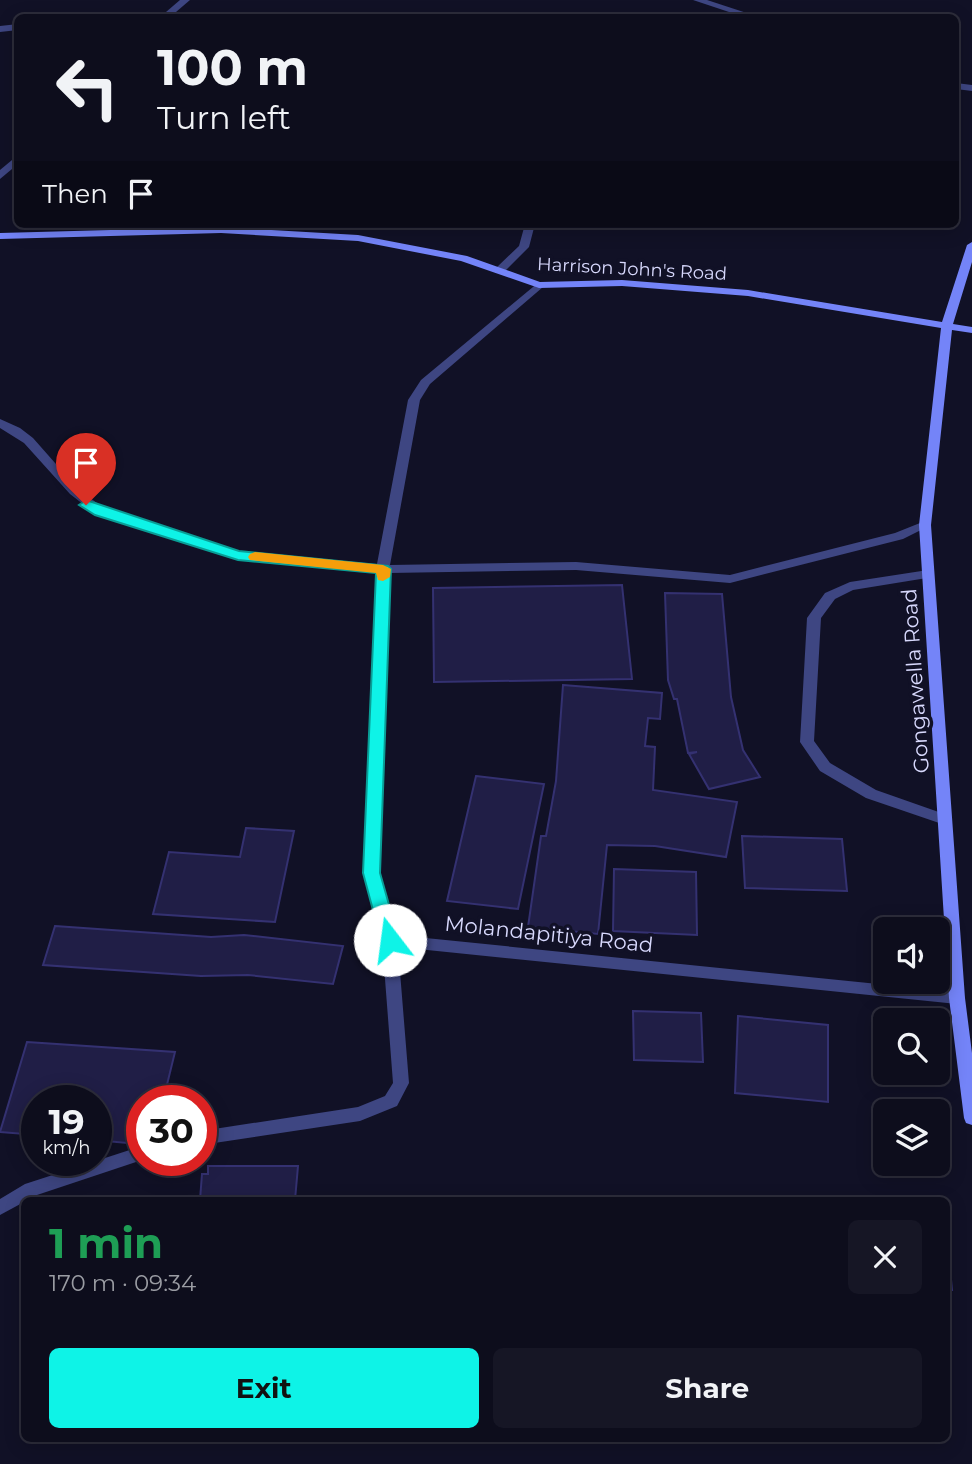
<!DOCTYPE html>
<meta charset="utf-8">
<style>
body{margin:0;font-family:Montserrat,sans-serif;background:#161625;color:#f1f3f6;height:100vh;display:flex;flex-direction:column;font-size:26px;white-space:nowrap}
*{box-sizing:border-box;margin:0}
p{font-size:23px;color:#9a9ca3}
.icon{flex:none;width:38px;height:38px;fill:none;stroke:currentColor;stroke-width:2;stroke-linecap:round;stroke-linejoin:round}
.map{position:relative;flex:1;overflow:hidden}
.sheet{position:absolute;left:21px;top:1197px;width:929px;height:245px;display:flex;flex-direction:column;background:#0d0d1c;border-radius:10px;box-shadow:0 4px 18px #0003,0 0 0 2px #2d2d3b}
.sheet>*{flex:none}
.guide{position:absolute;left:14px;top:14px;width:945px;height:214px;border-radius:10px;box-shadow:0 4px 18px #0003,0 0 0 2px #2d2d3b;background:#0d0d1c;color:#f1f3f6;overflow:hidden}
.controls{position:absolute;left:873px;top:917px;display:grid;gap:14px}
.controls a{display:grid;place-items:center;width:77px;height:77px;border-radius:10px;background:#0d0d1c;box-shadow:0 4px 18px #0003,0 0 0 2px #2d2d3b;font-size:35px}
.speed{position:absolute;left:21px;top:1085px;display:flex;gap:14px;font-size:35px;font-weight:700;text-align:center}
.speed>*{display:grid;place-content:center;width:91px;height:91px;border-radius:50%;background:#0d0d1c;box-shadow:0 4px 18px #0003,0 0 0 2px #2d2d3b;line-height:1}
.speed small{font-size:18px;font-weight:400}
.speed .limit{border:10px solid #d22;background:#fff;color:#111}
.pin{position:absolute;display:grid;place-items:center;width:60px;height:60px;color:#fff;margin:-72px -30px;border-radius:50% 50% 50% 0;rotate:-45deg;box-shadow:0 0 7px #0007}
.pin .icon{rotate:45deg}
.me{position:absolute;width:77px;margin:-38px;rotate:345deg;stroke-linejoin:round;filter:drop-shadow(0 0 5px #0008)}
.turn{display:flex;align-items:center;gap:24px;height:147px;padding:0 28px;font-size:32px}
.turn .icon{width:91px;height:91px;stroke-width:2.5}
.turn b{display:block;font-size:49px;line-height:60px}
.then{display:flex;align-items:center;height:66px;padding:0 28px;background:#0003;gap:14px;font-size:26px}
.round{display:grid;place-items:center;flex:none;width:74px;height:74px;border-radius:10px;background:#161625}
.summary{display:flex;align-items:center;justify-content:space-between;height:119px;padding:0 28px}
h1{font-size:42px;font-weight:700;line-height:52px;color:#1e9e55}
.primary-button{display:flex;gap:14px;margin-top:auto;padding:14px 28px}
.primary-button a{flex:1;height:80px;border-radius:10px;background:#0ef3e7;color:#111;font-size:28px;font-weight:700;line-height:80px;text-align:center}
.primary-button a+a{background:#161625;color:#f1f3f6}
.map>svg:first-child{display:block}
</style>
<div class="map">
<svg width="972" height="1464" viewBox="0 0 972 1464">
<rect width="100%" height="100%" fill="#111126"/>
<g fill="#201e46" stroke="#343171" stroke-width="2">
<path d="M 622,585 L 632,679 L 434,682 L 433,588 Z"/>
<path d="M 665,593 L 722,594 L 731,697 L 743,750 L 760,777 L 709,789 L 689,754 L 697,752 L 688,753 L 677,699 L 674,699 L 668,680 Z"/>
<path d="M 563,685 L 662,693 L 660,719 L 648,718 L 645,746 L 655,747 L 653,790 L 737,802 L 726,857 L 655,846 L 607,845 L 598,934 L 528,927 L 541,836 L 546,836 L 556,781 Z"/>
<path d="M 476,776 L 544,784 L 518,909 L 447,901 Z"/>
<path d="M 246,828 L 294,831 L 275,922 L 153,914 L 169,852 L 240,857 Z"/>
<path d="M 742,836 L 842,839 L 847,891 L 745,888 Z"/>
<path d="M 614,869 L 696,872 L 697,935 L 613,931 Z"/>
<path d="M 55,926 L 211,937 L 244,935 L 343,946 L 333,984 L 248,975 L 201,976 L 43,965 Z"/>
<path d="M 633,1011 L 701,1013 L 703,1062 L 634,1060 Z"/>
<path d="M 738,1016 L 828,1025 L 828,1102 L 735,1093 Z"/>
<path d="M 27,1042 L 175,1052 L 163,1101 L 138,1100 L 127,1143 L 96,1140 L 96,1101 L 37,1101 L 37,1135 L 0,1132 Z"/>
<path d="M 208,1166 L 298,1166 L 295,1200 L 200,1200 L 202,1174 L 208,1174 Z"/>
<path d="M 947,1248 L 948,1248 L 952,1290 L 947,1290 Z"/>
</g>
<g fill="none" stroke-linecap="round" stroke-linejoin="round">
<path fill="#3e4682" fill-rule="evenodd" d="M 928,570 L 933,571 L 934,574 L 933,577 L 853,590 L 835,599 L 821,618 L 814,741 L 830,763 L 876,790 L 950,816 L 952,820 L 950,824 L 945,825 L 866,798 L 820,771 L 800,742 L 807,618 L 825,593 L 850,582 Z"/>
<g fill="#3e4682" fill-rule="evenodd">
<path d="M 180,0 L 190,0 L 169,18 L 159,18 Z"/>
<path d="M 693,0 L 707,0 L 762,18 L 747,18 Z"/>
<path d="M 18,24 L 18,30 L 0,32 L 0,26 Z"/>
<path d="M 956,83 L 972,85 L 972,91 L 956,89 Z"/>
<path d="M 18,155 L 18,164 L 0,179 L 0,170 Z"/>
<path d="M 525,224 L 535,224 L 529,247 L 503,273 L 495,273 L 495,269 L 519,246 Z"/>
<path d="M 539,282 L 543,283 L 543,287 L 430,384 L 420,400 L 390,565 L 576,562 L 730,575 L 895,533 L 925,521 L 931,525 L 903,539 L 730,583 L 576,570 L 389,573 L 378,873 L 396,935 L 957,992 L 963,994 L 965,998 L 963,1002 L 957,1004 L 398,947 L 409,1083 L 397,1106 L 360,1121 L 201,1145 L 201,1131 L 358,1107 L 385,1096 L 393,1083 L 382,940 L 364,873 L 376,572 L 238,559 L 97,515 L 70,494 L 24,443 L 0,428 L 0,419 L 20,428 L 33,438 L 78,489 L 105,509 L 239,551 L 377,564 L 408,400 L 421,380 Z"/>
<path d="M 142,1146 L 142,1160 L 37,1195 L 0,1215 L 0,1199 L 25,1184 Z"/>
</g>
<path fill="#7484f8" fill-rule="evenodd" d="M 221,227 L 358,235 L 467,256 L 540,282 L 622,280 L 748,290 L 942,322 L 967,245 L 972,242 L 972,262 L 953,324 L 972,327 L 972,333 L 952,330 L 931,525 L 965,998 L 972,1053 L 972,1125 L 966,1123 L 964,1118 L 949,998 L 919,525 L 941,328 L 748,296 L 622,286 L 539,288 L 461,261 L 358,241 L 221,233 L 0,239 L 0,233 Z"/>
</g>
<path fill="#0ef3e7" stroke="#099e96" stroke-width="2" d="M 86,500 L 239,551 L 388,566 L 391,569 L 380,873 L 399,940 L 396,944 L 384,944 L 381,940 L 363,873 L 376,573 L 238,560 L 95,515 L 79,505 Z"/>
<path fill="#f59e0b" d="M 255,552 L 383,565 L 391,569 L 390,577 L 383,581 L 378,580 L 376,573 L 250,560 L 248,557 L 250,554 Z"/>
<g text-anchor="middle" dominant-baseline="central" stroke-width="7" stroke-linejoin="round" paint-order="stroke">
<g font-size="18" fill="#d8d9fd" stroke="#111126">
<text transform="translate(632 269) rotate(3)">Harrison John's Road</text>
</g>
<g font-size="21" fill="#d8d9fd" stroke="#111126">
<text transform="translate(915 681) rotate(-94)">Gongawella Road</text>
<text transform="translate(549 934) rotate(6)">Molandapitiya Road</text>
</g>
</g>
</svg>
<div class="controls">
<a><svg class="icon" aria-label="sound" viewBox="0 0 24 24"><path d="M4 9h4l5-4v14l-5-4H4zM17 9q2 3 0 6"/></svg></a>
<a><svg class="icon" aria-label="search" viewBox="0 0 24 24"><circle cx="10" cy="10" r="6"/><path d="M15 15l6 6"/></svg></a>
<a><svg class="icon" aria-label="layers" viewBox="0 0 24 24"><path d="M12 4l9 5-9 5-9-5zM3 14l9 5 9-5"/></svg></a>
</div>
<div class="speed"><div>19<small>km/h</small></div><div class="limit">30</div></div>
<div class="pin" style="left:86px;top:505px;background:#d93025"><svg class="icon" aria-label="arrive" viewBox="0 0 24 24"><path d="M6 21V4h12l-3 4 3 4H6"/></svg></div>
<svg class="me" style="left:390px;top:940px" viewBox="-20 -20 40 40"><circle r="19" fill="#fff"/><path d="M0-13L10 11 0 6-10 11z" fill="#0ef3e7"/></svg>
<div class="guide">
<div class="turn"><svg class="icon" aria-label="left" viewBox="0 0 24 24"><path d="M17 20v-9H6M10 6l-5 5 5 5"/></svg><div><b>100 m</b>Turn left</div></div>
<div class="then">Then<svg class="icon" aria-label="arrive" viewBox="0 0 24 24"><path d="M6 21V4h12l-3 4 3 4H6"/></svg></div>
</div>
<section class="sheet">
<div class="summary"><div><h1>1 min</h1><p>170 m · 09:34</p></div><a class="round"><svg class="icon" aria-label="close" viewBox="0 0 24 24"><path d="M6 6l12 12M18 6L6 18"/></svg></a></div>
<div class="primary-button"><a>Exit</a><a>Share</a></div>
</section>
</div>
